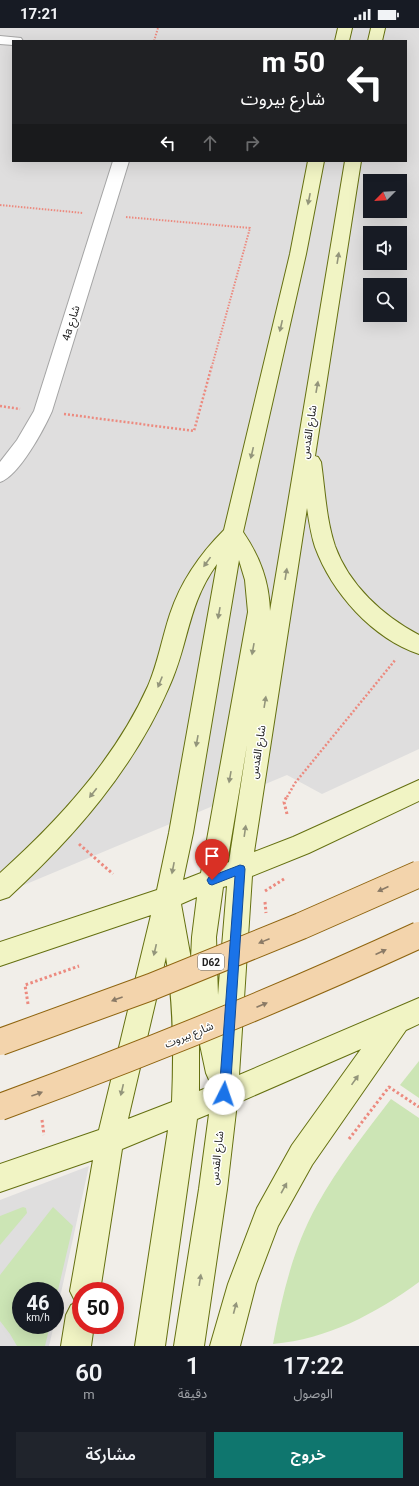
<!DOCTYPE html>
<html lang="ar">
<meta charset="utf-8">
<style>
body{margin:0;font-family:Roboto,"Noto Sans Arabic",sans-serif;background:#20242c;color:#f1f3f6;direction:rtl;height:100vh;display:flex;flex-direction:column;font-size:15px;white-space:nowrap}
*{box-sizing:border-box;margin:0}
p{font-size:13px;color:#9ea1a6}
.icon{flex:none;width:22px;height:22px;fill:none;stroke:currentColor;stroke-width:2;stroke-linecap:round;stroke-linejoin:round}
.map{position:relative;height:1318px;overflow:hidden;direction:ltr}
.panel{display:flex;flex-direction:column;background:#171b24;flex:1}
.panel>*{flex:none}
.hud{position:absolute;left:12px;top:12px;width:395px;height:122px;border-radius:0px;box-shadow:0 4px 16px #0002;direction:rtl;background:#202124;color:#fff;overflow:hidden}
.needle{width:26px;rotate:246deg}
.buttons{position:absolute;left:363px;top:146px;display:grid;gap:8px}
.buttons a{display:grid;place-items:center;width:44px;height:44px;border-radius:0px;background:#171b24;box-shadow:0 4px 16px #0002;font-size:20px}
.speed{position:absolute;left:12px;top:1254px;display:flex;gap:8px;font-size:20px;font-weight:700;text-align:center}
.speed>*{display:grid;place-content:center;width:52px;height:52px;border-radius:50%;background:#171b24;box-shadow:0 4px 16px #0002;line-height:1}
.speed small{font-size:10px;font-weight:400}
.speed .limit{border:6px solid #d22;background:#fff;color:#111}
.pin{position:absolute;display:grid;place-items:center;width:34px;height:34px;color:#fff;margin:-41px -17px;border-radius:50% 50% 50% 0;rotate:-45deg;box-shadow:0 0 4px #0007}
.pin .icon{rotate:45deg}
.me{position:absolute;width:44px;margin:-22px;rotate:4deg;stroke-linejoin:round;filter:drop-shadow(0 0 3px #0008)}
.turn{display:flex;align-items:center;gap:14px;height:84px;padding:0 16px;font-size:18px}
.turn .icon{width:52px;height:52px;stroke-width:2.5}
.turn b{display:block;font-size:28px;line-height:34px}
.lanes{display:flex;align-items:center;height:38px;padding:0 16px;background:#0003;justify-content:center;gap:20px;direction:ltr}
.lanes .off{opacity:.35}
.eta{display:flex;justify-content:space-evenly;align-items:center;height:68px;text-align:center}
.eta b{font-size:24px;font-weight:600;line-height:28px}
.button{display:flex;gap:8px;margin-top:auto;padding:8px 16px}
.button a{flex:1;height:46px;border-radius:0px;background:#0f766e;color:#fff;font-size:16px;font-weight:600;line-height:46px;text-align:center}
.button a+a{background:#20242c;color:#f1f3f6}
.status{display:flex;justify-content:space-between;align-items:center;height:28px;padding:0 20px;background:#171b24;direction:ltr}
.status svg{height:11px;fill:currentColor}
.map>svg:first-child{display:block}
</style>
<div class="status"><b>17:21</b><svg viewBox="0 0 49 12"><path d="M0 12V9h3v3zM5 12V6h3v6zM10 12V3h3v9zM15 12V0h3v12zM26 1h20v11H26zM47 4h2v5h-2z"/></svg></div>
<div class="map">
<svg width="419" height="1318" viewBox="0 0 419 1318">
<rect width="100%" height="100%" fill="#f1eee9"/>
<g fill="#dfdede" fill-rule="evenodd">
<path d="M 0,0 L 419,0 L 419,721 L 322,766 L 287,747 L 0,867 ZM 13,13 L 406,13 L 406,133 L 13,133 ZM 370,153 L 400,153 L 400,183 L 370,183 ZM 370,205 L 400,205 L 400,235 L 370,235 ZM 370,257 L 400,257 L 400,287 L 370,287 Z"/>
<path d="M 89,1138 L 55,1292 L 55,1263 L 21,1263 L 21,1297 L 54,1297 L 49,1318 L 0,1318 L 0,1172 Z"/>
</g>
<g fill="#cce5b5">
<path d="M 419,1033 L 419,1070 L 400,1057 Z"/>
<path d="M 391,1071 L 419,1090 L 419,1254 C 375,1286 328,1311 273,1316 C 282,1268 293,1220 317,1177 C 338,1139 365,1105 391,1071 Z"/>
<path d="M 23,1179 L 26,1180 L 27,1185 L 0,1217 L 0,1188 Z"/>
<path d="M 53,1179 L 73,1198 L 55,1275 L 55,1263 L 21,1263 L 21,1297 L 50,1297 L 45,1318 L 17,1318 L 10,1306 L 0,1293 L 0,1247 Z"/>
</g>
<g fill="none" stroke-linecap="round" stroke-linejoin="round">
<defs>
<g id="street">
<path d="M 0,8 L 21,10 L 23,13 L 13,13 L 13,17 L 0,16 Z"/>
<path d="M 113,133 L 129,133 L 52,383 C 44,401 19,448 0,454 L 0,434 L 17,412 L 34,383 Z"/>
</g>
<g id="secondary">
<path d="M 338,0 L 352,0 L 349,13 L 335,13 Z"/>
<path d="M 371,0 L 385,0 L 382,13 L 368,13 Z"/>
<path d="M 308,133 L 324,133 L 306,226 L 243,504 C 260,529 269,553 270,583 L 345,133 L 361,133 L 315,428 L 318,429 L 321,434 C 325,462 326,491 335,518 C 349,557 383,588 419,607 L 419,626 C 372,610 332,565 315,519 C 311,507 309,493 307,480 L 254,824 L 293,809 L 419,752 L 419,773 L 309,825 L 252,848 L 239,1047 L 419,970 L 419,996 L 406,1002 L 312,1137 L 278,1198 L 256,1256 L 240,1318 L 210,1318 L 228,1256 L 257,1180 L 292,1117 L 361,1021 L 237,1075 L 227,1161 L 204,1318 L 174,1318 L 199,1161 L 209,1086 L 197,1091 L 165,1318 L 135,1318 L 168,1102 L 122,1121 L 100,1263 L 81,1263 L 81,1297 L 94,1297 L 91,1318 L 61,1318 L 66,1287 L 71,1277 L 77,1274 L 75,1273 L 70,1263 L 93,1132 L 0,1164 L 0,1136 L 99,1102 L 151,887 L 0,938 L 0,914 L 157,862 L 169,805 L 217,536 C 187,577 189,616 169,659 C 133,742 74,809 9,869 L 0,872 L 0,845 C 59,792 115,731 148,658 C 158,635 162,610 170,586 C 181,553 200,526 224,502 L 290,226 ZM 239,532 L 245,552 L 248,584 L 201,845 L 183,852 L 193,805 ZM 247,717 L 229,834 L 227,835 ZM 227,858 L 218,967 L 216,909 L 223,859 ZM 197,869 L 192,909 L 191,931 L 181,876 ZM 166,929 C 174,977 174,1025 172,1074 L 128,1091 ZM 199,1012 L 206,1045 L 210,1054 L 212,1055 L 211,1058 L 199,1063 Z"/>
</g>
</defs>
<use href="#street" stroke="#a5a5a5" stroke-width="2"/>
<use href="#secondary" stroke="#657011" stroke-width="2"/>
<g stroke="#ec8a7f" stroke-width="2" stroke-dasharray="1.5 1.5" stroke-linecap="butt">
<path d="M 154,13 L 158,0"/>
<path d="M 0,177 L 83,185"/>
<path d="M 126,189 L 250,200 L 212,338"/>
</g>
<g stroke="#ec8a7f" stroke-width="2.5" stroke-dasharray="2 2" stroke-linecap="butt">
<path d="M 0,378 L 20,381"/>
<path d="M 64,386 L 194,403 L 212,337"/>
<path d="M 287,769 L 295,755 L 396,631"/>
</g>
<g stroke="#ec8a7f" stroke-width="3" stroke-dasharray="2.5 2.5" stroke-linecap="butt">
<path d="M 287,786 L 284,774 L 287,768"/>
<path d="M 79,816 L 113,846"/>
<path d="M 265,863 L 284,851"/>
<path d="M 265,874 L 266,885"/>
<path d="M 28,976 L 25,957 L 79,938"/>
<path d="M 42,1092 L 44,1107"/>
<path d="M 349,1111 L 389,1059 L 419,1079"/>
</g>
<use href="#street" fill="#fff" fill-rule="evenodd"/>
<use href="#secondary" fill="#f1f4c4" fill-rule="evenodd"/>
<defs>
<g id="primary-bridge">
<path d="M 0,1014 L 151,959 L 301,898 L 419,846"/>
<path d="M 0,1079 C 142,1027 282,970 419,907"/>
</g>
</defs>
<use href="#primary-bridge" stroke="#8f6510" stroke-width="28" stroke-linecap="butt"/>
<use href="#primary-bridge" stroke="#f3d4ac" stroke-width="26"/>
</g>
<defs><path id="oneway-solid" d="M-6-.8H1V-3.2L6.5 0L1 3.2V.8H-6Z"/></defs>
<g fill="#93957b">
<use href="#oneway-solid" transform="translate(309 171) rotate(101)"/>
<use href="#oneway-solid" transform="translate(338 230) rotate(-81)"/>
<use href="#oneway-solid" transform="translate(281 298) rotate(103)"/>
<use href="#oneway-solid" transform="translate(317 359) rotate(-80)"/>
<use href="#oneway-solid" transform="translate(252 425) rotate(103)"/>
<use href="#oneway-solid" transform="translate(207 534) rotate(126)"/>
<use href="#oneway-solid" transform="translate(286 546) rotate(-81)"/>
<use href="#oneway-solid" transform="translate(219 585) rotate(100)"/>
<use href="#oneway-solid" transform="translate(253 621) rotate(100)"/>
<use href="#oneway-solid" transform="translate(160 654) rotate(112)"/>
<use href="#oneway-solid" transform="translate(265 674) rotate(-81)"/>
<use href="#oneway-solid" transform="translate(197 713) rotate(100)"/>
<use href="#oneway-solid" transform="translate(230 749) rotate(100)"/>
<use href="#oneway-solid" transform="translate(93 765) rotate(128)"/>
<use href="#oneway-solid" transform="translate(245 803) rotate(-82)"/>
<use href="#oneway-solid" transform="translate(173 840) rotate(101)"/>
<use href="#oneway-solid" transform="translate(155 922) rotate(103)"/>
<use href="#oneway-solid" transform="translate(355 1052) rotate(-55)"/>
<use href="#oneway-solid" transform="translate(122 1062) rotate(103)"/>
<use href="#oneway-solid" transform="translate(284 1160) rotate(-61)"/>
<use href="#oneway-solid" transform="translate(200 1252) rotate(-81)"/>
<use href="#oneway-solid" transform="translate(235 1280) rotate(-75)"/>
</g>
<g fill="#8a7a66">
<use href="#oneway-solid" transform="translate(383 861) rotate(156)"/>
<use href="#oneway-solid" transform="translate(264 913) rotate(158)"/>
<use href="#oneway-solid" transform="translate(381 924) rotate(-24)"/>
<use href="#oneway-solid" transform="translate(117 971) rotate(160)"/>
<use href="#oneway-solid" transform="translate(262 977) rotate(-23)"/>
<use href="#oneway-solid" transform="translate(37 1066) rotate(-20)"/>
</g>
<path fill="#1a73e8" stroke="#114b97" d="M 240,837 L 244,838 L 245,841 L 230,1066 L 228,1070 L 224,1072 L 220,1070 L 219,1066 L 235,848 L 212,857 L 209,856 L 207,852 L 209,849 Z"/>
<g text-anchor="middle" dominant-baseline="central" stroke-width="3" stroke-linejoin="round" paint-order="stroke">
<rect fill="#fff" stroke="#646464" stroke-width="1" x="198" y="926" width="26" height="16" rx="3"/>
<g font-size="10" font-weight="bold" fill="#212121">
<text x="211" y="934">D62</text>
</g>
<g font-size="11" fill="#212121" stroke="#fff">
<text transform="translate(71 295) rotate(-73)">4a شارع</text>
<text transform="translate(309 404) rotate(-81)">شارع القدس</text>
<text transform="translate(258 724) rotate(-81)">شارع القدس</text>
<text transform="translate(189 1007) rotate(-22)">شارع بيروت</text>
<text transform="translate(217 1130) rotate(-84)">شارع القدس</text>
</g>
</g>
</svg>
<div class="buttons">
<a><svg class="needle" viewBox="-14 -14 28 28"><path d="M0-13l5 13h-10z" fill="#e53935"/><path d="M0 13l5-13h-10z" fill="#9ea1a6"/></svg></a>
<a><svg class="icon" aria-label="sound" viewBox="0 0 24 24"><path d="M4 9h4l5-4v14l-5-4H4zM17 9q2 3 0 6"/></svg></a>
<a><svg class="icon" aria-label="search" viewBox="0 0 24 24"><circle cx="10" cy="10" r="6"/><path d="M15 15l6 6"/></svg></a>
</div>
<div class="speed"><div>46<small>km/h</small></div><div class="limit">50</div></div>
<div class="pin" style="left:212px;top:852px;background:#d93025"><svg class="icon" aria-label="arrive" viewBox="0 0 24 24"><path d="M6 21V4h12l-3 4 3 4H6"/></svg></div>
<svg class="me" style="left:224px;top:1066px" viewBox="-20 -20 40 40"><circle r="19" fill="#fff"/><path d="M0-13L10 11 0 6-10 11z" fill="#1a73e8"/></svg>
<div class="hud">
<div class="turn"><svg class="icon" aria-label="left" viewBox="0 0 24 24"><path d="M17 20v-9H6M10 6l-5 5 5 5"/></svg><div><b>50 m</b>شارع بيروت</div></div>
<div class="lanes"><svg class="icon" aria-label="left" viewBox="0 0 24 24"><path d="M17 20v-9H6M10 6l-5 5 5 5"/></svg><svg class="icon off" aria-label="ahead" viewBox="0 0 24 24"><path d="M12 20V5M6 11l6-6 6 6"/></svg><svg class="icon off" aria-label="right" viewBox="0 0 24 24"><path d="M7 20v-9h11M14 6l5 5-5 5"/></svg></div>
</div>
</div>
<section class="panel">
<div class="eta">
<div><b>17:22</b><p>الوصول</p></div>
<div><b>1</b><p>دقيقة</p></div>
<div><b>60</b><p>m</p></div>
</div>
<div class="button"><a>خروج</a><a>مشاركة</a></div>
</section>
